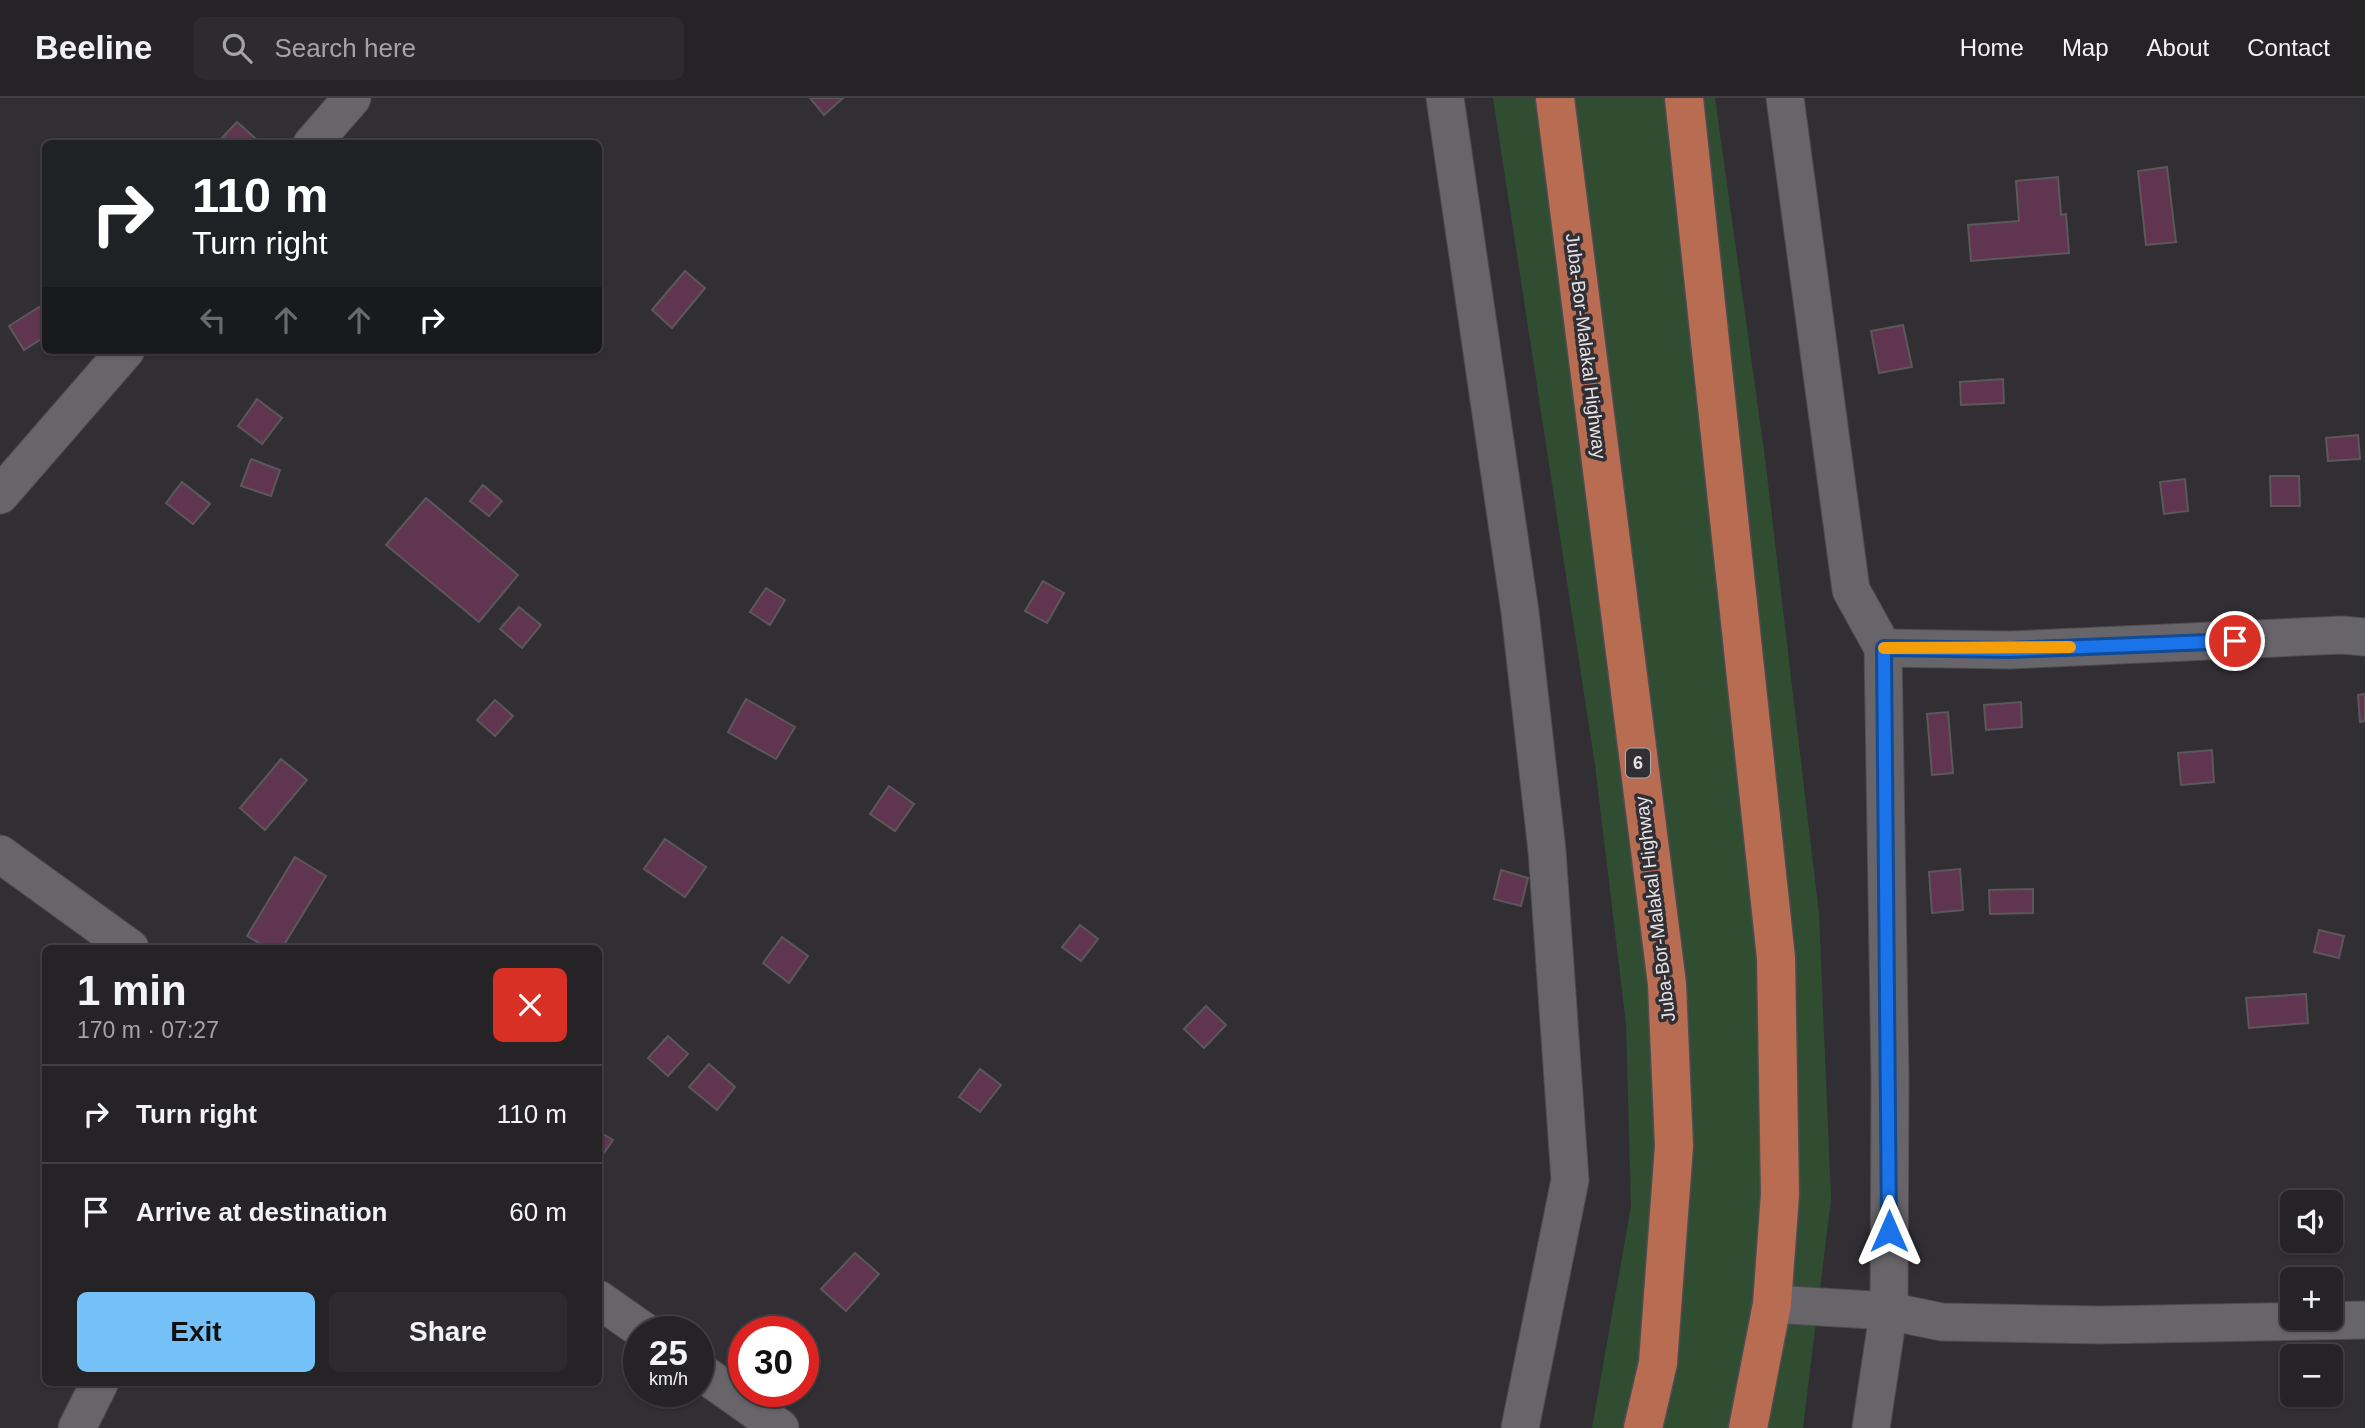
<!DOCTYPE html>
<meta charset="utf-8">
<style>
body{margin:0;font-family:Arial,sans-serif;background:#2d2b2e;color:#f1f3f6;height:100vh;display:flex;flex-direction:column;font-size:26px;white-space:nowrap}
*{box-sizing:border-box;margin:0}
p{font-size:23px;color:#a3a4a7}
.icon{flex:none;width:38px;height:38px;fill:none;stroke:currentColor;stroke-width:2;stroke-linecap:round;stroke-linejoin:round}
.map{position:relative;flex:1;overflow:hidden}
.side{position:absolute;left:42px;top:847px;width:560px;height:441px;display:flex;flex-direction:column;background:#252326;border-radius:10px;box-shadow:0 2px 5px #0004,0 0 0 2px #424043}
.side>*{flex:none}
.hud{position:absolute;left:42px;top:42px;width:560px;height:214px;border-radius:10px;box-shadow:0 2px 5px #0004,0 0 0 2px #424043;background:#202124;color:#fff;overflow:hidden}
.buttons{position:absolute;left:2280px;top:1092px;display:grid;gap:14px}
.buttons a{display:grid;place-items:center;width:63px;height:63px;border-radius:10px;background:#252326;box-shadow:0 2px 5px #0004,0 0 0 2px #424043;font-size:35px}
.speed{position:absolute;left:623px;top:1218px;display:flex;gap:14px;font-size:35px;font-weight:700;text-align:center}
.speed>*{display:grid;place-content:center;width:91px;height:91px;border-radius:50%;background:#252326;box-shadow:0 2px 5px #0004,0 0 0 2px #424043;line-height:1}
.speed small{font-size:18px;font-weight:400}
.speed .limit{border:10px solid #d22;background:#fff;color:#111}
.pin{position:absolute;display:grid;place-items:center;width:60px;height:60px;color:#fff;margin:-30px;border:4px solid #fff;border-radius:50%;box-shadow:0 2px 7px #0007}
.me{position:absolute;width:77px;margin:-38px;rotate:0deg;stroke-linejoin:round;filter:drop-shadow(0 0 5px #0008)}
.turn{display:flex;align-items:center;gap:24px;height:147px;padding:0 35px;font-size:32px}
.turn .icon{width:91px;height:91px;stroke-width:2.5}
.turn b{display:block;font-size:49px;line-height:60px}
.lanes{display:flex;align-items:center;height:66px;padding:0 35px;background:#0003;justify-content:center;gap:35px;direction:ltr}
.lanes .off{opacity:.35}
.round{display:grid;place-items:center;flex:none;width:74px;height:74px;border-radius:10px;background:#2d2b2e}
.summary{display:flex;align-items:center;justify-content:space-between;height:119px;padding:0 35px}
h1{font-size:42px;font-weight:700;line-height:52px}
.button{display:flex;gap:14px;margin-top:auto;padding:14px 35px}
.button a{flex:1;height:80px;border-radius:10px;background:#73c1f6;color:#111;font-size:28px;font-weight:700;line-height:80px;text-align:center}
.button a+a{background:#2d2b2e;color:#f1f3f6}
ul{padding:0;list-style:none}
li{display:flex;align-items:center;gap:21px;height:98px;padding:0 35px;border-top:2px solid #424043}
li div{flex:1}
li b{display:block;font-size:26px}
li em{font-style:normal}
header{display:flex;align-items:center;gap:42px;box-sizing:border-box;height:98px;padding:0 35px;background:#252326;border-bottom:2px solid #424043}
header strong{font-size:33px}
nav{display:flex;gap:38px;margin-inline-start:auto;font-size:24px}
.search{width:490px;height:63px;background:#2d2b2e;display:flex;align-items:center;gap:18px;box-sizing:border-box;padding:0 24px;border-radius:10px;color:#a3a4a7;font-size:26px}
.map>svg:first-child{display:block}
</style>
<header>
<strong>Beeline</strong>
<div class="search"><svg class="icon" aria-label="search" viewBox="0 0 24 24"><circle cx="10" cy="10" r="6"/><path d="M15 15l6 6"/></svg>Search here</div>
<nav><a>Home</a><a>Map</a><a>About</a><a>Contact</a></nav>
</header>
<div class="map">
<svg width="2365" height="1330" viewBox="0 0 2365 1330">
<rect width="100%" height="100%" fill="#312f33"/>
<path fill="#304d31" d="M 1493,0 L 1715,0 L 1765,360 L 1819,816 L 1831,1101 L 1803,1330 L 1592,1330 L 1631,1108 L 1626,926 L 1595,667 Z"/>
<g fill="#603550" stroke="#5c575a" stroke-width="2">
<path d="M 810,0 L 843,0 L 824,17 Z"/>
<path d="M 237,24 L 262,46 L 224,46 L 220,42 Z"/>
<path d="M 2167,69 L 2176,144 L 2146,147 L 2138,73 Z"/>
<path d="M 2058,79 L 2061,117 L 2066,116 L 2069,155 L 1971,163 L 1968,127 L 2019,123 L 2016,83 Z"/>
<path d="M 685,173 L 705,190 L 672,230 L 652,212 Z"/>
<path d="M 39,209 L 46,219 L 46,238 L 24,252 L 9,228 Z"/>
<path d="M 1903,227 L 1912,269 L 1879,275 L 1871,233 Z"/>
<path d="M 2003,281 L 2004,305 L 1961,307 L 1960,284 Z"/>
<path d="M 257,301 L 282,320 L 262,346 L 238,328 Z"/>
<path d="M 2358,337 L 2360,361 L 2328,363 L 2326,340 Z"/>
<path d="M 251,361 L 280,372 L 271,398 L 241,388 Z"/>
<path d="M 2270,378 L 2299,378 L 2300,408 L 2271,408 Z"/>
<path d="M 2185,381 L 2188,413 L 2164,416 L 2160,384 Z"/>
<path d="M 182,384 L 210,406 L 193,426 L 166,405 Z"/>
<path d="M 483,387 L 502,403 L 489,418 L 470,403 Z"/>
<path d="M 426,400 L 518,477 L 479,524 L 386,447 Z"/>
<path d="M 1043,483 L 1064,495 L 1047,525 L 1025,513 Z"/>
<path d="M 766,490 L 785,502 L 770,527 L 750,514 Z"/>
<path d="M 519,509 L 541,527 L 522,550 L 500,531 Z"/>
<path d="M 2365,596 L 2365,623 L 2360,624 L 2358,597 Z"/>
<path d="M 746,601 L 795,629 L 776,661 L 728,634 Z"/>
<path d="M 495,602 L 513,618 L 495,638 L 477,622 Z"/>
<path d="M 2021,604 L 2022,629 L 1986,632 L 1984,607 Z"/>
<path d="M 1948,614 L 1953,675 L 1932,677 L 1927,616 Z"/>
<path d="M 2212,652 L 2214,684 L 2181,687 L 2178,655 Z"/>
<path d="M 281,661 L 307,682 L 265,732 L 240,710 Z"/>
<path d="M 889,688 L 914,706 L 895,733 L 870,716 Z"/>
<path d="M 665,741 L 706,769 L 685,799 L 644,771 Z"/>
<path d="M 295,759 L 326,778 L 282,850 L 268,850 L 247,838 Z"/>
<path d="M 1960,771 L 1963,812 L 1932,815 L 1929,774 Z"/>
<path d="M 1501,772 L 1528,780 L 1521,808 L 1494,801 Z"/>
<path d="M 2033,791 L 2033,815 L 1990,816 L 1989,792 Z"/>
<path d="M 1080,827 L 1098,841 L 1081,863 L 1062,849 Z"/>
<path d="M 2319,832 L 2344,838 L 2339,860 L 2314,854 Z"/>
<path d="M 782,839 L 808,858 L 789,885 L 763,865 Z"/>
<path d="M 2306,896 L 2308,925 L 2249,930 L 2246,900 Z"/>
<path d="M 1206,908 L 1226,927 L 1204,950 L 1184,931 Z"/>
<path d="M 668,938 L 688,956 L 668,978 L 648,960 Z"/>
<path d="M 709,966 L 735,989 L 717,1012 L 689,989 Z"/>
<path d="M 980,971 L 1001,987 L 980,1014 L 959,999 Z"/>
<path d="M 598,1033 L 613,1042 L 601,1059 L 598,1057 Z"/>
<path d="M 855,1155 L 879,1176 L 846,1213 L 821,1191 Z"/>
</g>
<g fill="none" stroke-linecap="round" stroke-linejoin="round">
<defs>
<g id="minor">
<path d="M 1445,0 L 1520,514 L 1547,753 L 1570,1082 L 1520,1330"/>
<path d="M 1785,0 L 1851,492 L 1883,550 L 1890,980 L 1889,1210 L 1871,1330"/>
<path d="M 312,46 L 352,0"/>
<path d="M 0,397 L 126,252"/>
<path d="M 1883,550 L 2010,552 L 2342,537 L 2365,539"/>
<path d="M 0,756 L 130,850"/>
<path d="M 598,1201 L 645,1234"/>
<path d="M 1772,1206 L 1888,1213 L 1942,1224 L 2101,1227 L 2365,1222"/>
<path d="M 698,1272 L 780,1330"/>
<path d="M 77,1330 L 100,1284"/>
</g>
<g id="trunk">
<path d="M 1555,0 L 1667,886 L 1674,1048 L 1658,1265 L 1643,1330"/>
<path d="M 1684,0 L 1776,860 L 1780,1096 L 1772,1206 L 1748,1330"/>
</g>
</defs>
<use href="#minor" stroke="#4e4c50" stroke-width="39"/>
<use href="#trunk" stroke="#4e4c50" stroke-width="41"/>
<use href="#minor" stroke="#67656a" stroke-width="37"/>
<use href="#trunk" stroke="#b86c52" stroke-width="38"/>
</g>
<g fill="none" stroke-linecap="round" stroke-linejoin="round">
<defs>
<path id="route" d="M 1889,1133 L 1884,550 L 2010,552 L 2235,543"/>
</defs>
<use href="#route" stroke="#114b97" stroke-width="18"/>
<use href="#route" stroke="#1a73e8" stroke-width="12"/>
<path stroke="#f59e0b" stroke-width="12" d="M 1884,550 L 2070,549"/>
</g>
<g text-anchor="middle" dominant-baseline="central" stroke-width="7" stroke-linejoin="round" paint-order="stroke">
<rect fill="#312f33" stroke="#aeacb0" stroke-width="2" x="1626" y="650.5" width="24" height="29" rx="5"/>
<g font-size="18" font-weight="bold" fill="#e4e2e5">
<text x="1638" y="665">6</text>
</g>
<g font-size="19" fill="#e4e2e5" stroke="#312f33">
<text transform="translate(1586 248) rotate(83)">Juba-Bor-Malakal Highway</text>
<text transform="translate(1655 811) rotate(-97)">Juba-Bor-Malakal Highway</text>
</g>
</g>
</svg>
<div class="buttons">
<a><svg class="icon" aria-label="sound" viewBox="0 0 24 24"><path d="M4 9h4l5-4v14l-5-4H4zM17 9q2 3 0 6"/></svg></a>
<a>+</a>
<a>−</a>
</div>
<div class="speed"><div>25<small>km/h</small></div><div class="limit">30</div></div>
<div class="pin" style="left:2235px;top:543px;background:#d93025"><svg class="icon" aria-label="arrive" viewBox="0 0 24 24"><path d="M6 21V4h12l-3 4 3 4H6"/></svg></div>
<svg class="me" style="left:1889px;top:1133px" viewBox="-20 -20 40 40"><path d="M0-17L14 15 0 8-14 15z" fill="#1a73e8" stroke="#fff" stroke-width="4"/></svg>
<div class="hud">
<div class="turn"><svg class="icon" aria-label="right" viewBox="0 0 24 24"><path d="M7 20v-9h11M14 6l5 5-5 5"/></svg><div><b>110 m</b>Turn right</div></div>
<div class="lanes"><svg class="icon off" aria-label="left" viewBox="0 0 24 24"><path d="M17 20v-9H6M10 6l-5 5 5 5"/></svg><svg class="icon off" aria-label="ahead" viewBox="0 0 24 24"><path d="M12 20V5M6 11l6-6 6 6"/></svg><svg class="icon off" aria-label="ahead" viewBox="0 0 24 24"><path d="M12 20V5M6 11l6-6 6 6"/></svg><svg class="icon" aria-label="right" viewBox="0 0 24 24"><path d="M7 20v-9h11M14 6l5 5-5 5"/></svg></div>
</div>
<section class="side">
<div class="summary"><div><h1>1 min</h1><p>170 m · 07:27</p></div><a class="round" style="background:#d93025;color:#fff"><svg class="icon" aria-label="close" viewBox="0 0 24 24"><path d="M6 6l12 12M18 6L6 18"/></svg></a></div>
<ul>
<li><svg class="icon" aria-label="right" viewBox="0 0 24 24"><path d="M7 20v-9h11M14 6l5 5-5 5"/></svg><div><b>Turn right</b></div><em>110 m</em></li>
<li><svg class="icon" aria-label="arrive" viewBox="0 0 24 24"><path d="M6 21V4h12l-3 4 3 4H6"/></svg><div><b>Arrive at destination</b></div><em>60 m</em></li>
</ul>
<div class="button"><a>Exit</a><a>Share</a></div>
</section>
</div>
